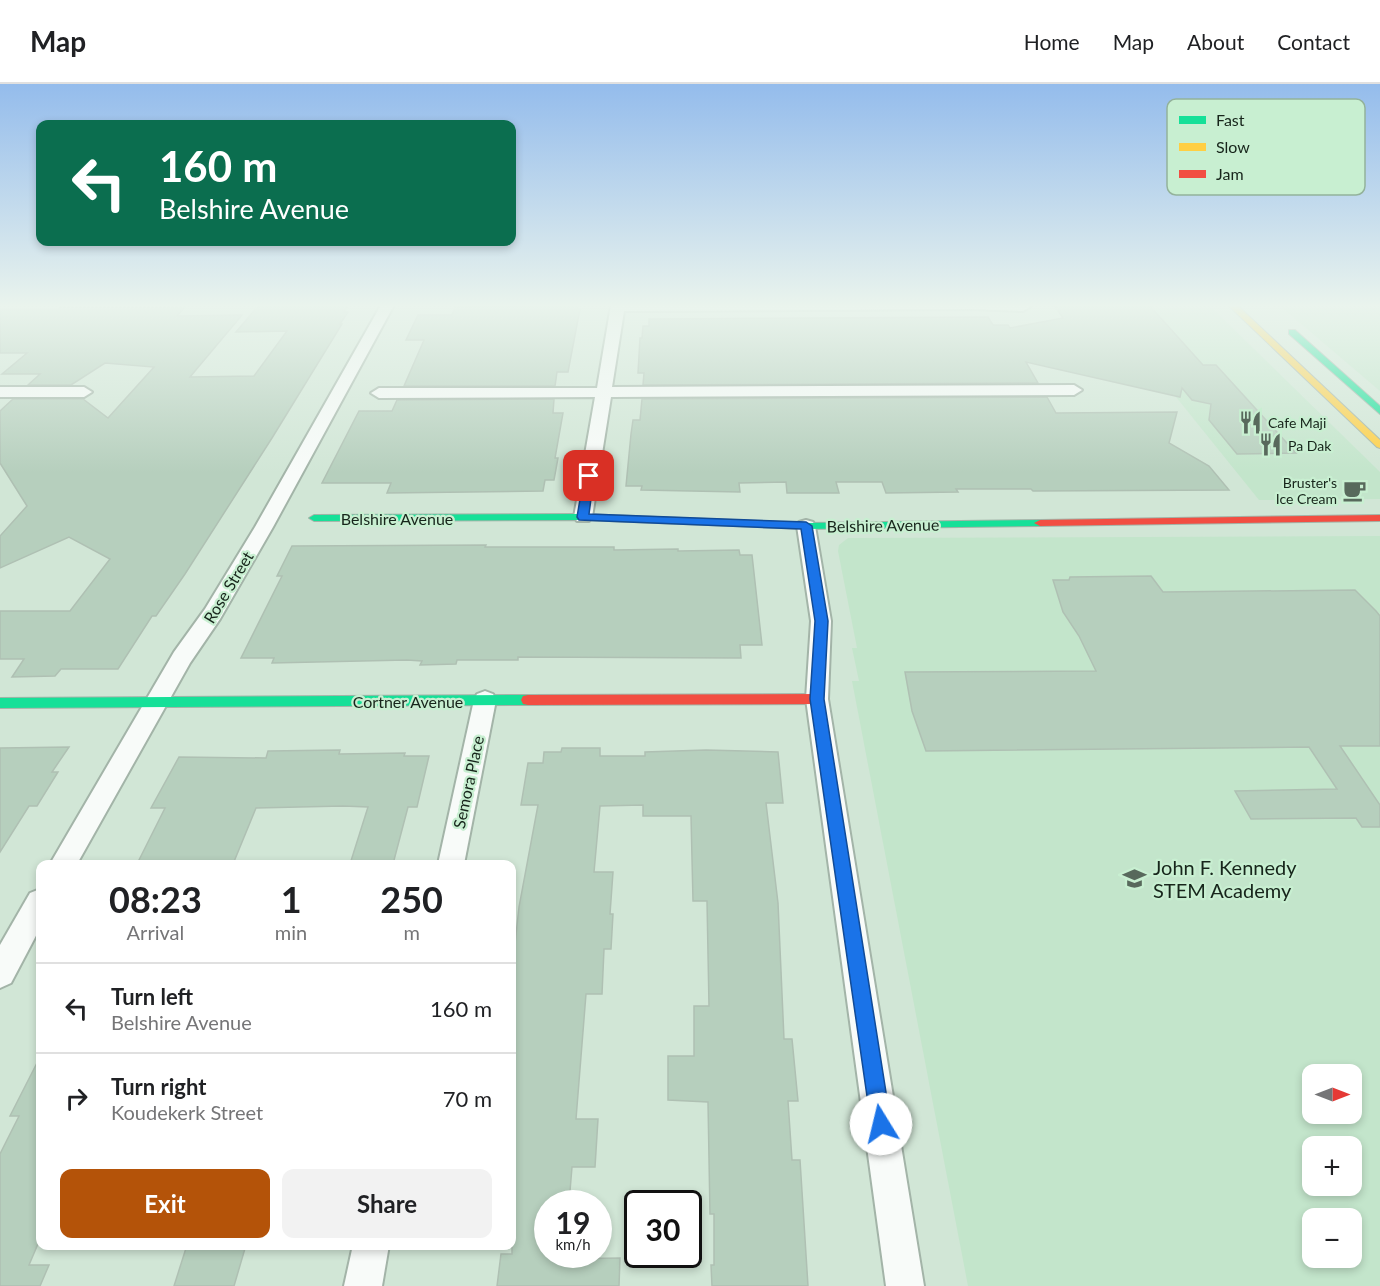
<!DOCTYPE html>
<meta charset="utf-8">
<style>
body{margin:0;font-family:Lato,sans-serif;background:#f2f2f2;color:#202124;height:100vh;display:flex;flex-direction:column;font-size:22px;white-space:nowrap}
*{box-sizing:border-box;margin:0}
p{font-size:20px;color:#757577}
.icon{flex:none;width:33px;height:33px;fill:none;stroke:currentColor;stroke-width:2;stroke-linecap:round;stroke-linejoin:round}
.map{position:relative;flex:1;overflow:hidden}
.panel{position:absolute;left:36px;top:776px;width:480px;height:390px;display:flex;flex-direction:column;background:#fff;border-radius:12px;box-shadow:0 3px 9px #0003}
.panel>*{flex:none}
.banner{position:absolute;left:36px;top:36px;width:480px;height:126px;border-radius:12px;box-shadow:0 3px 9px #0003;background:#0b6e4f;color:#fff;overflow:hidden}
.needle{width:39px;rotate:90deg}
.fabs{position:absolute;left:1302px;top:980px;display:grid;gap:12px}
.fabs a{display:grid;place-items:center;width:60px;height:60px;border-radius:12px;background:#fff;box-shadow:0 3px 9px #0003;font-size:30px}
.speed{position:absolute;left:534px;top:1106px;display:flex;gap:12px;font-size:30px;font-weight:700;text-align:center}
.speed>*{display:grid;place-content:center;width:78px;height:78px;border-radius:50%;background:#fff;box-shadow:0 3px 9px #0003;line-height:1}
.speed small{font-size:15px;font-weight:400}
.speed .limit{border:3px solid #111;border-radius:9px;background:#fff;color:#111}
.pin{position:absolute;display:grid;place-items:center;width:51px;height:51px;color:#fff;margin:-26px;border-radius:12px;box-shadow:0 3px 9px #0006}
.me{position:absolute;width:66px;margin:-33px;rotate:351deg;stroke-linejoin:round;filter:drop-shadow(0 0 4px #0008)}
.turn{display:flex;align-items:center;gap:21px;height:126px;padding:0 24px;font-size:27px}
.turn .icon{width:78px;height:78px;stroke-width:2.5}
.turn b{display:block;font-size:42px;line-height:51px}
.eta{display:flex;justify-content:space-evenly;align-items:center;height:102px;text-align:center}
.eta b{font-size:36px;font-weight:700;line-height:42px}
.primary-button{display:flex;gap:12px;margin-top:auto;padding:12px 24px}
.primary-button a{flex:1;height:69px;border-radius:12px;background:#b45309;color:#fff;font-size:24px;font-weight:700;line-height:69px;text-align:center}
.primary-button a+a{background:#f2f2f2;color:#202124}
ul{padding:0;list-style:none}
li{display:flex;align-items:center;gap:18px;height:90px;padding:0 24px;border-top:2px solid #e0e0e0}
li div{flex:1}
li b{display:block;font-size:22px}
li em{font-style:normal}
header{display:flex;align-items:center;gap:36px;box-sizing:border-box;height:84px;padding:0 30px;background:#fff;border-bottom:2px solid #e0e0e0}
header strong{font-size:28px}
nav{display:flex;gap:33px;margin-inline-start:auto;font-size:21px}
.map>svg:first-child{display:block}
</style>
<header>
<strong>Map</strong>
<nav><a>Home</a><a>Map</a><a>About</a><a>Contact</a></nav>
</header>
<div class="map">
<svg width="1380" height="1202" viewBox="0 0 1380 1202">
<rect width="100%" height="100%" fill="#d1e6d6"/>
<g fill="#c3e5cb" fill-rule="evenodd">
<path d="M 1102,221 L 1209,221 L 1380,388 L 1380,415 L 1259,416 Z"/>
<path d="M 1279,221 L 1380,221 L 1380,307 Z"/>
<path d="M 1380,452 L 1380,1202 L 968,1202 L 852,597 L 859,597 L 852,564 L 857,564 L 838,467 L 839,461 L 848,454 L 856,454 ZM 1312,990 L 1352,990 L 1352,1029 L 1312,1029 ZM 1312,1062 L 1352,1062 L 1352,1101 L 1312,1101 ZM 1312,1134 L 1352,1134 L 1352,1173 L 1312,1173 Z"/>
</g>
<g fill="#b6cfbd" stroke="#afc0b3" stroke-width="1.5">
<path d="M 259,221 L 348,221 L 344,228 L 348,228 L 340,240 L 342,240 L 272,354 L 185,490 L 156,532 L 152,532 L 118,585 L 61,585 L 55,592 L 12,593 L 24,575 L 0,575 L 0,527 L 70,527 L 110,475 L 69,453 L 0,484 L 0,452 L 27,422 L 0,379 L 0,327 L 13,315 L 83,315 L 108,334 L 154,283 L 105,279 L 71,301 L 28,301 L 40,290 L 2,290 L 27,269 L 0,269 L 0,226 L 58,225 L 61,223 L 184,224 L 177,232 L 242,231 L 190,293 L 254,292 L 287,247 L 236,248 Z"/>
<path d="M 578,221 L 578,225 L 580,225 L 568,288 L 557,288 L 555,302 L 404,302 L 424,256 L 406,256 L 418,231 L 452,231 L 455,223 Z"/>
<path d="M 1054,221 L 1149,221 L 1203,281 L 1216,281 L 1296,369 L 1237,370 L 1209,336 L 1211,320 L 1192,316 L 1182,304 L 1180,313 L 1026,278 L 1038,299 L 643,301 L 644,289 L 638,289 L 640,254 L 642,254 L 643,242 L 649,242 L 649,235 L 988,233 L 993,241 L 1008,241 L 1010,244 L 1063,234 Z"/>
<path d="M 1047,313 L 1056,329 L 1177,328 L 1169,359 L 1209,382 L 1229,406 L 1033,407 L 1031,405 L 956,405 L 958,408 L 886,409 L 882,398 L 836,398 L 839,409 L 787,409 L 786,398 L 739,399 L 740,408 L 641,406 L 642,402 L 626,402 L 631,350 L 633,336 L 640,336 L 642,315 Z"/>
<path d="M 554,315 L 553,329 L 563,329 L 555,374 L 558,374 L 554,396 L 545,396 L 543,407 L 387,409 L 391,399 L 322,399 L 359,327 L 392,327 L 397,316 Z"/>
<path d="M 486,461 L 485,463 L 614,463 L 614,466 L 678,465 L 678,467 L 739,466 L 740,471 L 752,471 L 762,561 L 740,561 L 741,574 L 518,573 L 518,576 L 457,576 L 456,580 L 420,581 L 422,577 L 407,576 L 272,579 L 274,574 L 241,574 L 282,492 L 277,492 L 292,462 Z"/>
<path d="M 1151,492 L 1163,508 L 1355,506 L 1376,527 L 1380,532 L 1380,662 L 1340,662 L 1380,721 L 1380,743 L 1362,743 L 1356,734 L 1251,735 L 1235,707 L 1337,705 L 1309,663 L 926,667 L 912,627 L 905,588 L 1096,587 L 1079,552 L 1063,528 L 1053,496 L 1069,496 L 1070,493 Z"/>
<path d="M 69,663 L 52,688 L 58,688 L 37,722 L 29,722 L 0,768 L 0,664 Z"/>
<path d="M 562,664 L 600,664 L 600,672 L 645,672 L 645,668 L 706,666 L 778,668 L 783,719 L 766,719 L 778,819 L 784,955 L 792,955 L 798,1017 L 788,1017 L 792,1076 L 800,1076 L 808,1202 L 712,1202 L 711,1181 L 714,1181 L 714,1130 L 710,1130 L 708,1018 L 668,1016 L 668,972 L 694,972 L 694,922 L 709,922 L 707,817 L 693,817 L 691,732 L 643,732 L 643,721 L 600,722 L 594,788 L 613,788 L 610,830 L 613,830 L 611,865 L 604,865 L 602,910 L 586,910 L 576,1035 L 598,1035 L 595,1083 L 572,1083 L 569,1119 L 548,1119 L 548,1170 L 555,1170 L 555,1175 L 620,1174 L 619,1202 L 497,1202 L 501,1170 L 512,1170 L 512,903 L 515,878 L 513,878 L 519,823 L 538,721 L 521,721 L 528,679 L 543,679 L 544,668 L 561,668 Z"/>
<path d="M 340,666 L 339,670 L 405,669 L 404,672 L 429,672 L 417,723 L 408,723 L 393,780 L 350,780 L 368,723 L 343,722 L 256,724 L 233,780 L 137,780 L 165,724 L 151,724 L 179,673 L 266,674 L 268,667 Z"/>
<path d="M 40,973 L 40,1155 L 29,1181 L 49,1181 L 40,1202 L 0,1202 L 0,1070 L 19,1032 L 10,1032 Z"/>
<path d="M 187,1161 L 246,1161 L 234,1202 L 174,1202 Z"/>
</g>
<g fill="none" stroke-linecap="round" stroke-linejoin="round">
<defs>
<g id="street">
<path d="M 381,221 L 394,221 L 273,443 L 220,535 L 190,579 L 77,780 L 50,780 L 174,568 L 205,525 L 255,443 Z"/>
<path d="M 611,221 L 1028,221 L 1030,223 L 1023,227 L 971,225 L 624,227 L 612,303 L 1074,301 L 1082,306 L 1074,311 L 611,313 L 592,433 L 589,437 L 577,437 L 574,433 L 595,313 L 379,314 L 371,309 L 379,304 L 597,304 Z"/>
<path d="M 0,303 L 84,303 L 92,308 L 84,313 L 0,313 Z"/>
<path d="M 806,436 L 813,438 L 815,442 L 831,537 L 828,615 L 924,1202 L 886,1202 L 806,615 L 811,537 L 797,442 L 799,438 Z"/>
<path d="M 485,607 L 493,610 L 496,616 L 464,780 L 438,780 L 474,616 L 477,610 Z"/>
<path d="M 40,805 L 40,844 L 11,899 L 0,904 L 0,861 L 30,809 Z"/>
<path d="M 353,1161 L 389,1161 L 382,1202 L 344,1202 Z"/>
</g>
<g id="fast">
<path d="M 1289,246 L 1295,246 L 1380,322 L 1380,330 L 1289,250 Z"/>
<path d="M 583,430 L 806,439 L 1040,436 L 1046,439 L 1040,442 L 806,445 L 583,436 L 314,437 L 309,434 L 314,431 Z"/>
<path d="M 528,611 L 533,612 L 535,616 L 533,620 L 528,621 L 0,624 L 0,614 Z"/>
</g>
<path id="slow" d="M 1228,221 L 1237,221 L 1380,356 L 1380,364 L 1377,363 Z"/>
<g id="jam">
<path d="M 1380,431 L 1380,437 L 1040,442 L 1034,439 L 1040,436 Z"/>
<path d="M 817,610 L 822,611 L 824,615 L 822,619 L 817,620 L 528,621 L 523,620 L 521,616 L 523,612 L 528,611 Z"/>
</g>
</defs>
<use href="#street" stroke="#a3b4a8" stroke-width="4"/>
<use href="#fast" stroke="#a3b4a8" stroke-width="2"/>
<use href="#slow" stroke="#a3b4a8" stroke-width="2"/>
<use href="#jam" stroke="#a3b4a8" stroke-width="2"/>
<use href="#street" fill="#f8fbf9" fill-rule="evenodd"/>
<use href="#fast" fill="#16e098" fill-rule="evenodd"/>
<use href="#slow" fill="#ffcf43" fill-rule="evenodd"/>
<use href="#jam" fill="#f24e42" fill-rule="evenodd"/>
</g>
<linearGradient id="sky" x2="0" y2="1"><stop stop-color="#94bcec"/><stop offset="0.57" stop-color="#eaf4ed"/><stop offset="1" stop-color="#eaf4ed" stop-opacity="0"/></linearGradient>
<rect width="1380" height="389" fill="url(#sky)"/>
<path fill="#1a73e8" stroke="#114b97" stroke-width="1.5" d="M 589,389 L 594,392 L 589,430 L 806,438 L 812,442 L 828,537 L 824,615 L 891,1040 L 888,1047 L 881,1050 L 874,1047 L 871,1040 L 810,615 L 815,537 L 801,445 L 579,436 L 577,433 L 584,392 Z"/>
<defs>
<symbol id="restaurant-bare" viewBox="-9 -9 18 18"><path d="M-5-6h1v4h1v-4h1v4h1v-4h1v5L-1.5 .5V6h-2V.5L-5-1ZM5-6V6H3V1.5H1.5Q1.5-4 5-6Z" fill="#58695c" stroke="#c8efd1" stroke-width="2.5" paint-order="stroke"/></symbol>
<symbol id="cafe-bare" viewBox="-9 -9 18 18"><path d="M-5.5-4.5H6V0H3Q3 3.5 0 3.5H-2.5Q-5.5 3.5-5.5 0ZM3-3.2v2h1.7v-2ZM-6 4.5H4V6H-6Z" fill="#58695c" stroke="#c8efd1" stroke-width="2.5" paint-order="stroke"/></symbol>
<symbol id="school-bare" viewBox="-9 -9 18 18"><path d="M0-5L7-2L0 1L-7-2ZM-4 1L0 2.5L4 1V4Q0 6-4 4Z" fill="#58695c" stroke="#c8efd1" stroke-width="2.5" paint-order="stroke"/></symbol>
</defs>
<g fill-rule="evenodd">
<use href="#restaurant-bare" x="1234" y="322" width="33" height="33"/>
<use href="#restaurant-bare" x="1254" y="344" width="33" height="33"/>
<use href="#cafe-bare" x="1338" y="390" width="33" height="33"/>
<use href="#school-bare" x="1118" y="778" width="33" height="33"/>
</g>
<g text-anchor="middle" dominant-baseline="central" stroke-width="4.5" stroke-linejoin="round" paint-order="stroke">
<g font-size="14" fill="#17251b" stroke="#c8efd1" text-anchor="start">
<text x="1268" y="338">Cafe Maji</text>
<text x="1288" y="361">Pa Dak</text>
<text x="1337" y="398" text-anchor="end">Bruster's<tspan x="1337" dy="16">Ice Cream</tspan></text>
</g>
<g font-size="16" fill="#17251b" stroke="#c8efd1">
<text x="397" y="434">Belshire Avenue</text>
<text transform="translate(883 441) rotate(-1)">Belshire Avenue</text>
<text transform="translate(228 503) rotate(-59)">Rose Street</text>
<text x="408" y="617">Cortner Avenue</text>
<text transform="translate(468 698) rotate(-78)">Semora Place</text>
</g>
<g font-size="20" fill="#17251b" stroke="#c8efd1" text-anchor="start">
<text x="1153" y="783">John F. Kennedy<tspan x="1153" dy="23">STEM Academy</tspan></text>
</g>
</g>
<rect x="1167" y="15" width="198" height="96" rx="9" fill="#c8efd1" stroke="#93b29a" stroke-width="1.5"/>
<rect x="1179" y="32" width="27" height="8" fill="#16e098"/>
<rect x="1179" y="59" width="27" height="8" fill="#ffcf43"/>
<rect x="1179" y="86" width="27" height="8" fill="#f24e42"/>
<g font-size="16" fill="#17251b">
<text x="1216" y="42">Fast</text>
<text x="1216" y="69">Slow</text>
<text x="1216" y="96">Jam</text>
</g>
</svg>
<div class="fabs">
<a><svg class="needle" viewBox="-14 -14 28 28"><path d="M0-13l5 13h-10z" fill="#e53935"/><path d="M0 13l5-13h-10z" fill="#757577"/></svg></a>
<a>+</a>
<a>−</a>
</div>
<div class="speed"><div>19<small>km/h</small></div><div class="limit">30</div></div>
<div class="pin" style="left:589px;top:392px;background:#d93025"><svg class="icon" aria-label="arrive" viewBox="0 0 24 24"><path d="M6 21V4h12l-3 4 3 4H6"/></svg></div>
<svg class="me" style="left:881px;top:1040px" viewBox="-20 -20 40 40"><circle r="19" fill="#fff"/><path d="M0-13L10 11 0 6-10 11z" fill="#1a73e8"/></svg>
<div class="banner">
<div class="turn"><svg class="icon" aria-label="left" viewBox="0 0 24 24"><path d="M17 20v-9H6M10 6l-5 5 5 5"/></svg><div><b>160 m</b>Belshire Avenue</div></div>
</div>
<section class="panel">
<div class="eta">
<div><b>08:23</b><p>Arrival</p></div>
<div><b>1</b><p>min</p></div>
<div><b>250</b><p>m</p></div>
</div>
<ul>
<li><svg class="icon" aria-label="left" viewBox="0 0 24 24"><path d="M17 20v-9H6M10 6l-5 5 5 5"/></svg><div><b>Turn left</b><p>Belshire Avenue</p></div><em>160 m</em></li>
<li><svg class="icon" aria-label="right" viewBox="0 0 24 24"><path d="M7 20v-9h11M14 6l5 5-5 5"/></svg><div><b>Turn right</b><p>Koudekerk Street</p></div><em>70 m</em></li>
</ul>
<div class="primary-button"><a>Exit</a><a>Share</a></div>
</section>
</div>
